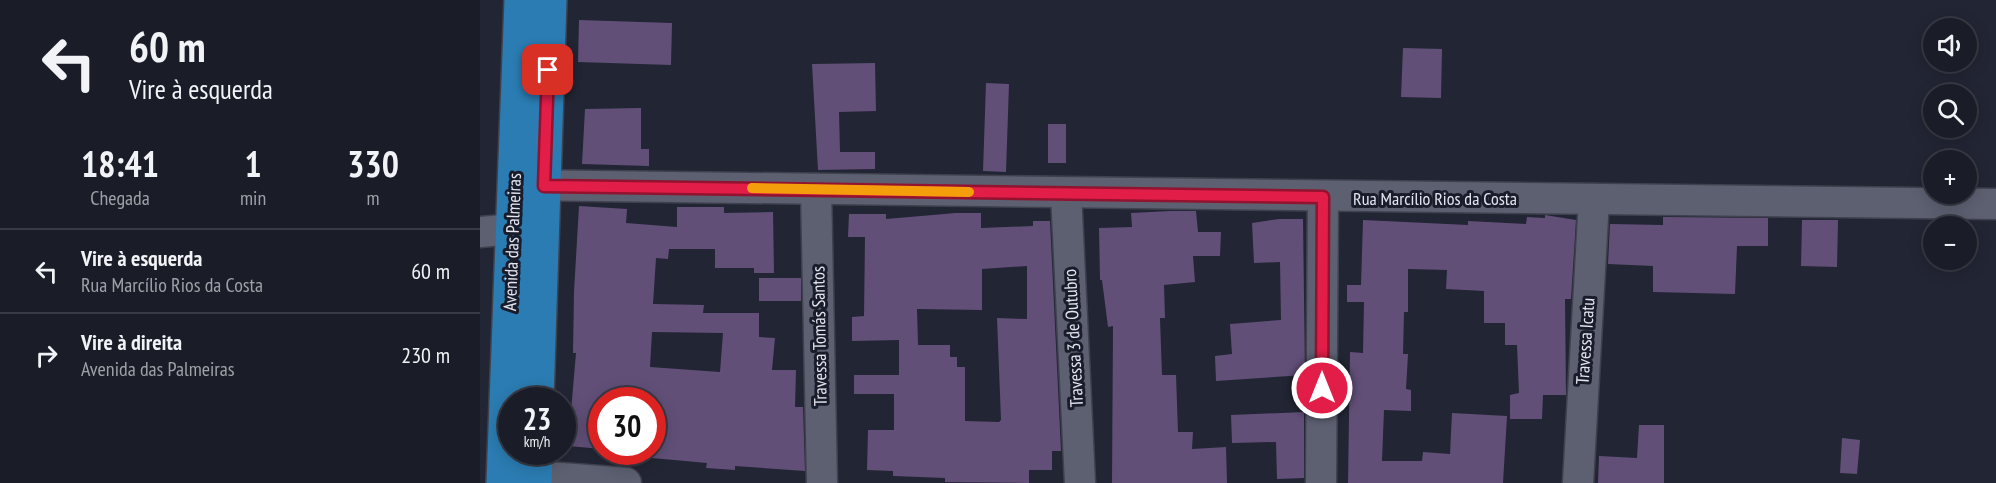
<!DOCTYPE html>
<html lang="pt">
<meta charset="utf-8">
<style>
body{margin:0;font-family:"PT Sans Narrow",sans-serif;background:#23252f;color:#f1f3f6;height:100vh;display:flex;flex-direction:column;font-size:22px;white-space:nowrap}
*{box-sizing:border-box;margin:0}
p{font-size:20px;color:#9fa1a7}
.icon{flex:none;width:33px;height:33px;fill:none;stroke:currentColor;stroke-width:2;stroke-linecap:round;stroke-linejoin:round}
.map{position:relative;flex:1;overflow:hidden}
.sheet{display:flex;flex-direction:column;background:#1a1c27;width:480px}
.sheet>*{flex:none}
.top-card{background:#1a1c27;color:#f1f3f6;overflow:hidden}
.fabs{position:absolute;left:1443px;top:18px;display:grid;gap:12px}
.fabs a{display:grid;place-items:center;width:54px;height:54px;border-radius:50%;background:#1a1c27;box-shadow:0 3px 15px #0003,0 0 0 2px #383a44;font-size:30px}
.speed{position:absolute;left:18px;top:387px;display:flex;gap:12px;font-size:30px;font-weight:700;text-align:center}
.speed>*{display:grid;place-content:center;width:78px;height:78px;border-radius:50%;background:#1a1c27;box-shadow:0 3px 15px #0003,0 0 0 2px #383a44;line-height:1}
.speed small{font-size:15px;font-weight:400}
.speed .limit{border:9px solid #d22;background:#fff;color:#111}
.pin{position:absolute;display:grid;place-items:center;width:51px;height:51px;color:#fff;margin:-26px;border-radius:12px;box-shadow:0 3px 9px #0006}
.me{position:absolute;width:66px;margin:-33px;rotate:0deg;stroke-linejoin:round;filter:drop-shadow(0 0 4px #0008)}
.turn{display:flex;align-items:center;gap:21px;height:126px;padding:0 30px;font-size:27px}
.turn .icon{width:78px;height:78px;stroke-width:2.5}
.turn b{display:block;font-size:42px;line-height:51px}
.eta{display:flex;justify-content:space-evenly;align-items:center;height:102px;text-align:center}
.eta b{font-size:36px;font-weight:600;line-height:42px}
ul{padding:0;list-style:none}
li{display:flex;align-items:center;gap:18px;height:84px;padding:0 30px;border-top:2px solid #383a44}
li div{flex:1}
li b{display:block;font-size:22px}
li em{font-style:normal}
main{display:flex;flex:1;min-height:0}
.map>svg:first-child{display:block}
</style>
<main>
<section class="sheet">
<div class="top-card">
<div class="turn"><svg class="icon" aria-label="left" viewBox="0 0 24 24"><path d="M17 20v-9H6M10 6l-5 5 5 5"/></svg><div><b>60 m</b>Vire à esquerda</div></div>
</div>
<div class="eta">
<div><b>18:41</b><p>Chegada</p></div>
<div><b>1</b><p>min</p></div>
<div><b>330</b><p>m</p></div>
</div>
<ul>
<li><svg class="icon" aria-label="left" viewBox="0 0 24 24"><path d="M17 20v-9H6M10 6l-5 5 5 5"/></svg><div><b>Vire à esquerda</b><p>Rua Marcílio Rios da Costa</p></div><em>60 m</em></li>
<li><svg class="icon" aria-label="right" viewBox="0 0 24 24"><path d="M7 20v-9h11M14 6l5 5-5 5"/></svg><div><b>Vire à direita</b><p>Avenida das Palmeiras</p></div><em>230 m</em></li>
</ul>
</section>
<div class="map">
<svg width="1516" height="483" viewBox="0 0 1516 483">
<rect width="100%" height="100%" fill="#222534"/>
<g fill="#614f78" fill-rule="evenodd">
<path d="M 99,20 L 192,23 L 191,65 L 98,62 Z"/>
<path d="M 923,48 L 962,49 L 961,98 L 921,97 Z"/>
<path d="M 395,63 L 396,111 L 359,112 L 360,152 L 395,152 L 395,169 L 338,170 L 332,64 Z"/>
<path d="M 506,83 L 529,84 L 526,172 L 503,171 Z"/>
<path d="M 161,108 L 161,149 L 169,149 L 169,166 L 102,164 L 105,109 Z"/>
<rect x="568" y="124" width="18" height="39"/>
<path d="M 99,206 L 147,209 L 146,223 L 197,227 L 197,207 L 244,207 L 244,213 L 293,212 L 294,273 L 274,273 L 274,268 L 235,268 L 235,249 L 189,249 L 188,259 L 176,258 L 173,304 L 224,305 L 223,313 L 279,313 L 279,337 L 295,338 L 292,370 L 316,370 L 315,407 L 323,407 L 325,471 L 255,466 L 255,470 L 226,468 L 227,463 L 172,458 L 172,400 L 122,400 L 122,449 L 88,446 L 96,353 L 93,353 L 94,292 ZM 172,332 L 243,333 L 240,372 L 170,367 Z"/>
<path d="M 690,211 L 716,211 L 718,232 L 741,232 L 740,256 L 713,256 L 715,282 L 684,285 L 685,318 L 680,318 L 682,375 L 696,375 L 698,432 L 713,432 L 712,449 L 746,447 L 747,483 L 632,483 L 633,326 L 628,327 L 622,280 L 620,280 L 619,228 L 652,227 L 651,213 Z"/>
<path d="M 476,213 L 501,213 L 501,228 L 553,226 L 553,221 L 570,221 L 581,451 L 572,451 L 572,470 L 549,470 L 549,483 L 465,482 L 465,478 L 413,476 L 413,471 L 387,470 L 388,430 L 414,430 L 414,394 L 374,394 L 374,375 L 419,375 L 419,340 L 372,341 L 372,317 L 384,316 L 385,237 L 368,237 L 369,214 L 406,214 L 406,219 ZM 547,266 L 547,319 L 517,318 L 521,420 L 519,422 L 485,421 L 485,367 L 477,367 L 477,357 L 470,357 L 470,345 L 438,345 L 437,309 L 502,310 L 502,269 Z"/>
<path d="M 1065,215 L 1096,220 L 1091,299 L 1085,299 L 1086,395 L 1063,395 L 1062,419 L 1030,419 L 1030,395 L 1039,393 L 1037,345 L 1025,345 L 1025,323 L 1004,323 L 1004,291 L 966,289 L 967,270 L 928,269 L 928,312 L 924,312 L 923,354 L 928,354 L 926,389 L 931,390 L 931,411 L 904,410 L 902,461 L 942,461 L 943,452 L 970,454 L 972,413 L 1027,416 L 1023,483 L 868,483 L 870,352 L 883,353 L 884,302 L 867,302 L 867,285 L 881,285 L 883,220 L 988,225 L 988,221 L 1046,224 L 1047,217 L 1065,218 Z"/>
<path d="M 1183,217 L 1288,218 L 1288,246 L 1257,246 L 1255,294 L 1173,292 L 1173,266 L 1128,264 L 1130,224 L 1183,225 Z"/>
<path d="M 799,219 L 823,219 L 825,375 L 736,381 L 735,356 L 752,354 L 750,324 L 801,320 L 800,262 L 774,263 L 772,223 Z"/>
<path d="M 1322,220 L 1358,220 L 1357,267 L 1321,266 Z"/>
<rect x="279" y="278" width="42" height="23"/>
<path d="M 824,412 L 824,478 L 797,479 L 796,442 L 752,443 L 751,415 Z"/>
<path d="M 1159,425 L 1184,425 L 1184,483 L 1118,483 L 1119,456 L 1157,458 Z"/>
<path d="M 1362,438 L 1380,440 L 1377,474 L 1360,473 Z"/>
</g>
<g fill="none" stroke-linecap="round" stroke-linejoin="round">
<defs>
<g id="minor">
<path d="M 41,185 L 1516,204"/>
<path d="M 336,189 L 342,483"/>
<path d="M 586,193 L 600,483"/>
<path d="M 0,232 L 57,227"/>
<path d="M 55,476 L 146,483"/>
<path d="M 841,483 L 843,197"/>
<path d="M 1098,483 L 1114,199"/>
</g>
<g id="major">
<path d="M 57,400 L 70,0"/>
<path d="M 23,483 L 41,0"/>
<path d="M 55,483 L 56,452"/>
</g>
</defs>
<use href="#minor" stroke="#3f424e" stroke-width="33"/>
<use href="#major" stroke="#3f424e" stroke-width="36"/>
<use href="#minor" stroke="#5c6071" stroke-width="30"/>
<use href="#major" stroke="#2b7cb2" stroke-width="33"/>
</g>
<g fill="none" stroke-linecap="round" stroke-linejoin="round">
<defs>
<path id="route" d="M 68,70 L 64,186 L 843,197 L 842,388"/>
</defs>
<use href="#route" stroke="#92132f" stroke-width="15"/>
<use href="#route" stroke="#e11d48" stroke-width="10"/>
<path stroke="#f59e0b" stroke-width="10" d="M 272,188 L 489,192"/>
</g>
<g text-anchor="middle" dominant-baseline="central" stroke-width="6" stroke-linejoin="round" paint-order="stroke">
<g font-size="18" fill="#e3e6f0" stroke="#191c2a">
<text x="955" y="198">Rua Marcílio Rios da Costa</text>
<text transform="translate(32 242) rotate(-88)">Avenida das Palmeiras</text>
<text transform="translate(339 336) rotate(-91)">Travessa Tomás Santos</text>
<text transform="translate(593 338) rotate(-93)">Travessa 3 de Outubro</text>
<text transform="translate(1105 341) rotate(-86)">Travessa Icatu</text>
</g>
</g>
</svg>
<div class="fabs">
<a><svg class="icon" aria-label="sound" viewBox="0 0 24 24"><path d="M4 9h4l5-4v14l-5-4H4zM17 9q2 3 0 6"/></svg></a>
<a><svg class="icon" aria-label="search" viewBox="0 0 24 24"><circle cx="10" cy="10" r="6"/><path d="M15 15l6 6"/></svg></a>
<a>+</a>
<a>−</a>
</div>
<div class="speed"><div>23<small>km/h</small></div><div class="limit">30</div></div>
<div class="pin" style="left:68px;top:70px;background:#d93025"><svg class="icon" aria-label="arrive" viewBox="0 0 24 24"><path d="M6 21V4h12l-3 4 3 4H6"/></svg></div>
<svg class="me" style="left:842px;top:388px" viewBox="-20 -20 40 40"><circle r="17" fill="#e11d48" stroke="#fff" stroke-width="3"/><path d="M0-11L8 9 0 5-8 9z" fill="#fff"/></svg>
</div>
</main>
